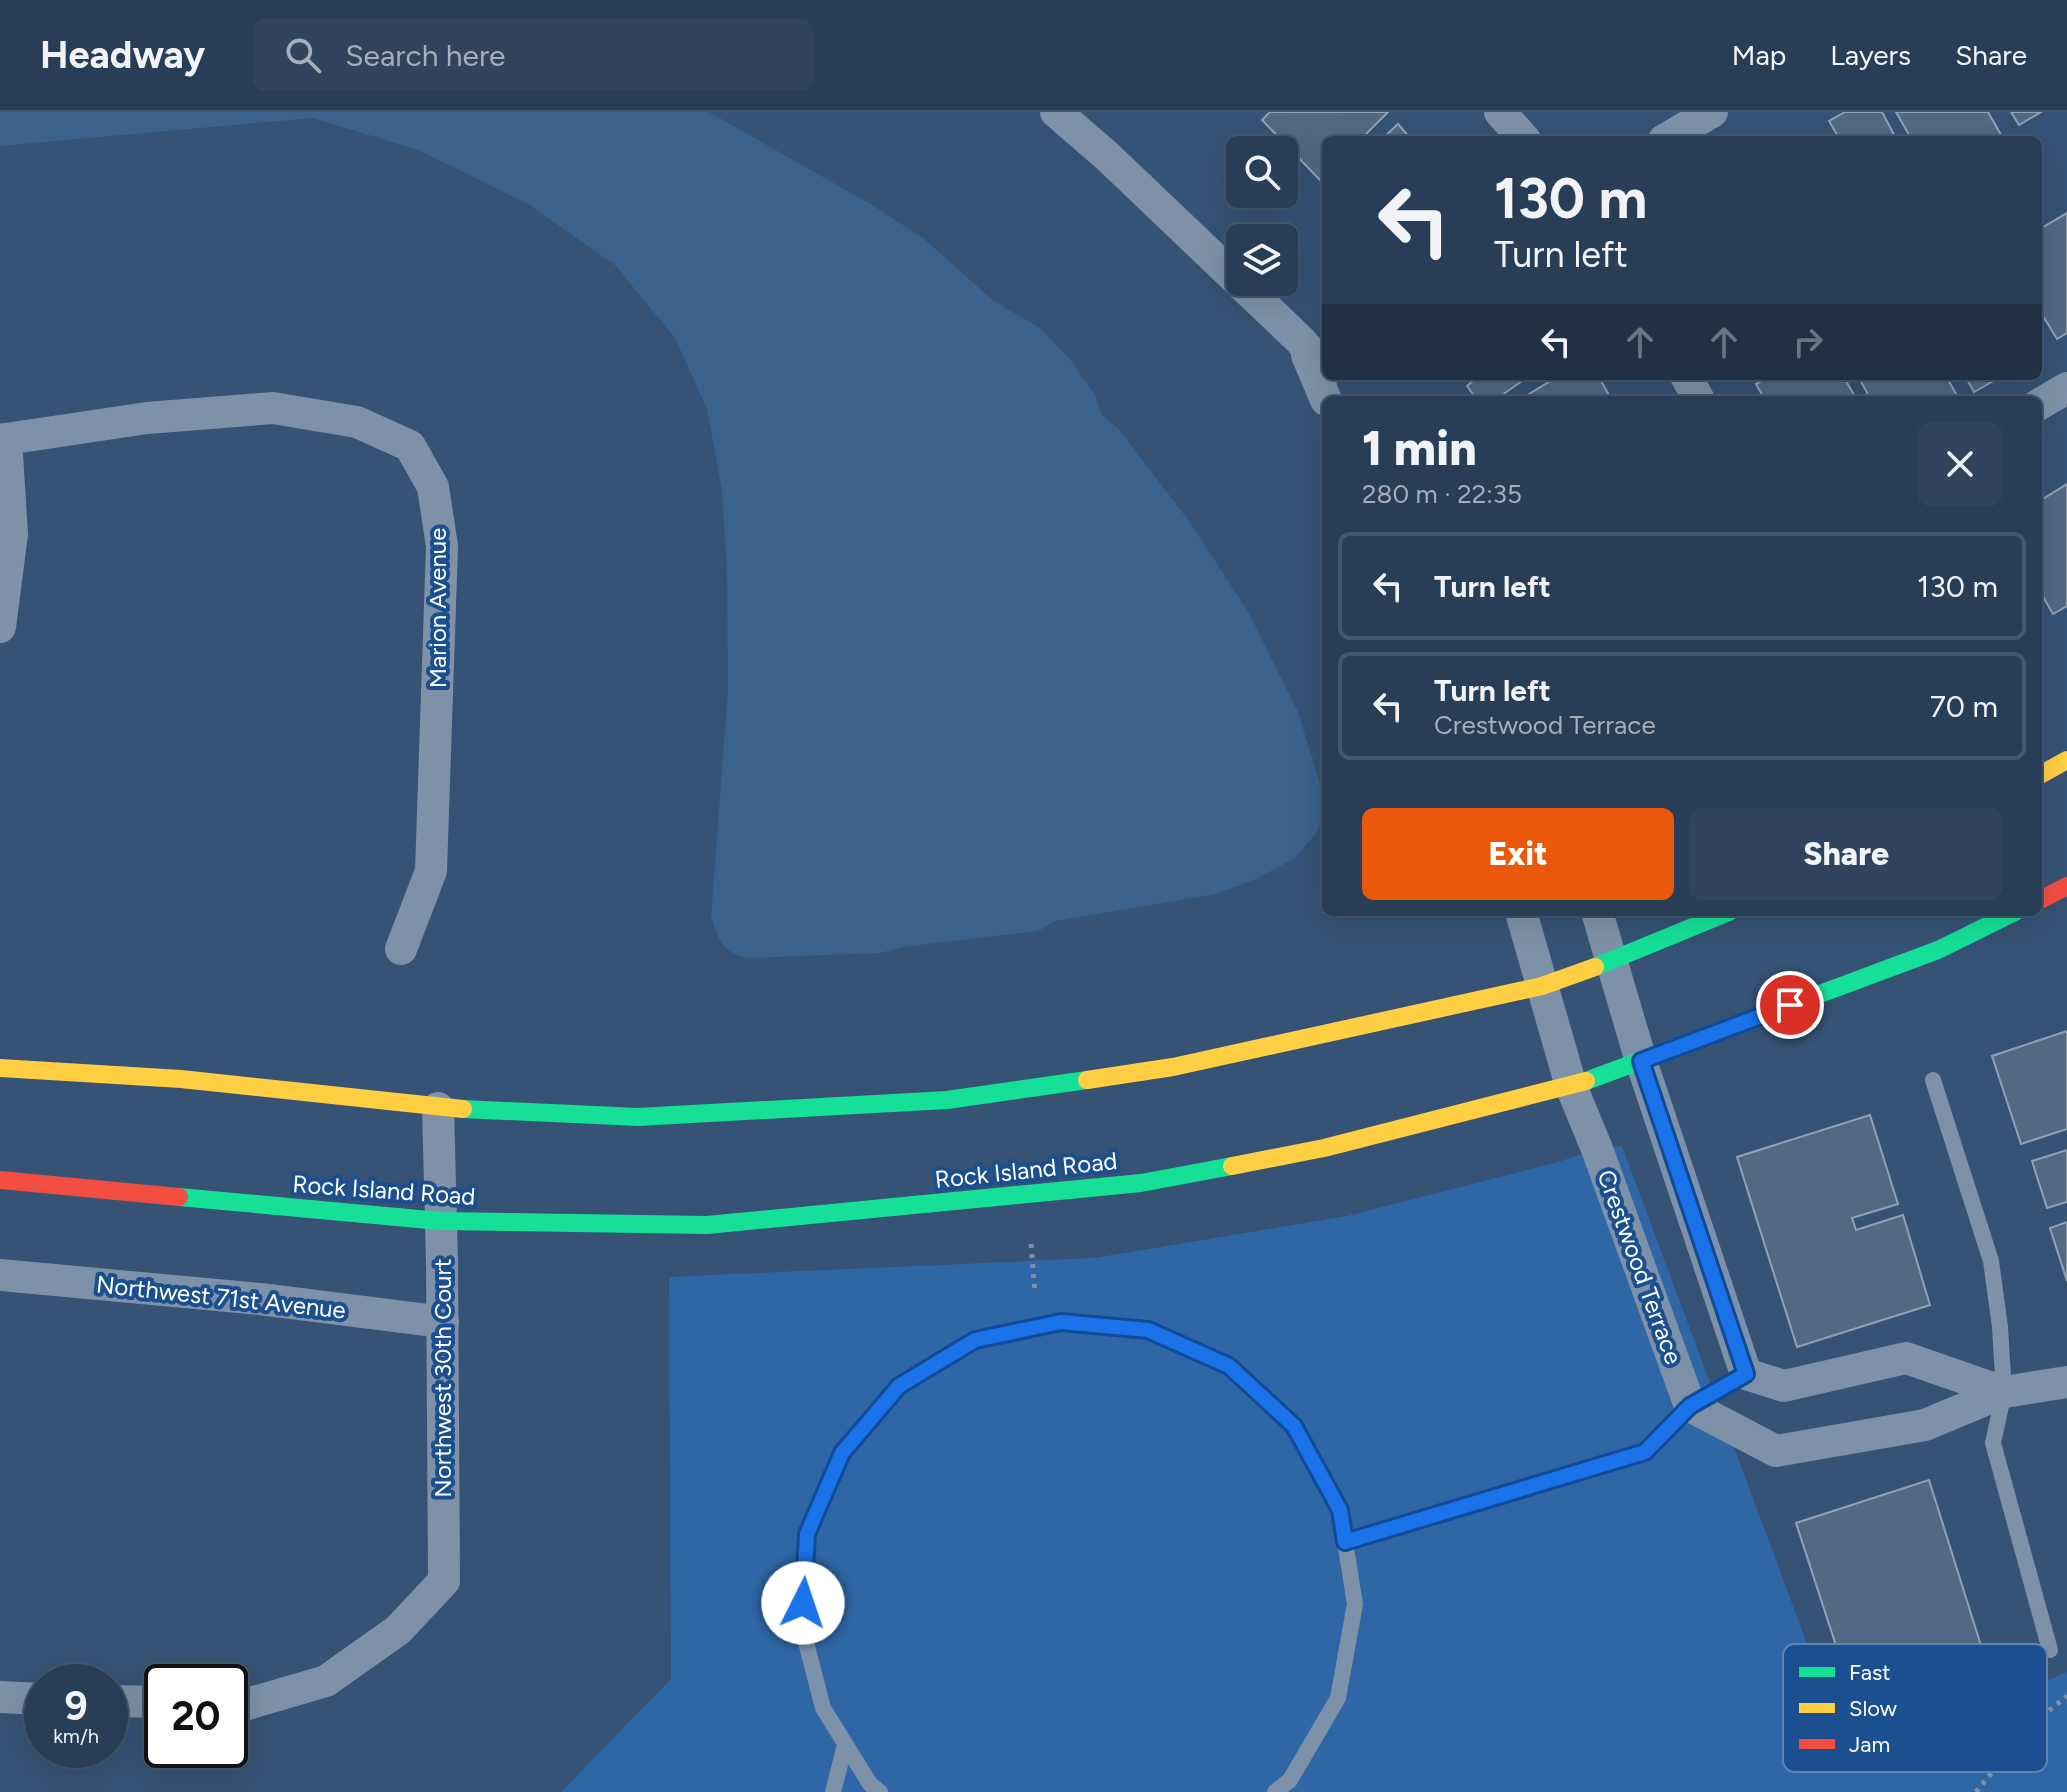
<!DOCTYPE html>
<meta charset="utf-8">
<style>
body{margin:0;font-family:Figtree,sans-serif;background:#30455d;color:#f1f3f6;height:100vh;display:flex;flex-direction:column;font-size:30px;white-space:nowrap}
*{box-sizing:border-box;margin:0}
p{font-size:26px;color:#a5aeba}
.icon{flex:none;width:44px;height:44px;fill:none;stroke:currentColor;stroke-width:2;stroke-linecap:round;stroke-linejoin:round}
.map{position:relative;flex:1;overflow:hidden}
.sheet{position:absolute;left:1322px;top:284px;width:720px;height:520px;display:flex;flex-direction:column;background:#283e57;border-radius:12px;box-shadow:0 8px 32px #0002,0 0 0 2px #44576d}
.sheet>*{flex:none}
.hud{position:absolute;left:1322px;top:24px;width:720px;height:244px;border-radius:12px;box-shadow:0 8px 32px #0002,0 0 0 2px #44576d;background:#283e57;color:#f1f3f6;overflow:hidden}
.tools{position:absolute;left:1226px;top:24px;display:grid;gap:16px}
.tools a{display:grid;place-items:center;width:72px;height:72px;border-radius:12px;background:#283e57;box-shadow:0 8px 32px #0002,0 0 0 2px #44576d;font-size:40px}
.speed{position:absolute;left:24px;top:1552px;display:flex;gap:16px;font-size:40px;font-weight:700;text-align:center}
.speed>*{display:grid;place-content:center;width:104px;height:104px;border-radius:50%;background:#283e57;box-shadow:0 8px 32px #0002,0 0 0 2px #44576d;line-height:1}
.speed small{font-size:20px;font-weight:400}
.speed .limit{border:4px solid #111;border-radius:12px;background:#fff;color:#111}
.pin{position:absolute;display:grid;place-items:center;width:68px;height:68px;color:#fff;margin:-34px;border:4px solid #fff;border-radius:50%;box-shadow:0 2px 8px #0007}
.me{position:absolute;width:88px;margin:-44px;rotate:4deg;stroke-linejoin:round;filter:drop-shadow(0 0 6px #0008)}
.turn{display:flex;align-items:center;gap:28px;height:168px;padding:0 40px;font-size:36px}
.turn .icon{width:104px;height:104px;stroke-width:2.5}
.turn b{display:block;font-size:56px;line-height:68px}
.lanes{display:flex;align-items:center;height:76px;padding:0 40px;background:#0003;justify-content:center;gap:40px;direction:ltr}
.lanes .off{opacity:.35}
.round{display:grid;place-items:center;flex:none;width:84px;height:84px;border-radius:12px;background:#30455d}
.head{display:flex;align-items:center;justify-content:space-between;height:136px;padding:0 40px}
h1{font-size:48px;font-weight:800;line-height:60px}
.action{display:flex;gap:16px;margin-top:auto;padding:16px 40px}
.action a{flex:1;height:92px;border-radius:12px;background:#ea580c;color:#fff;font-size:32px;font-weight:800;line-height:92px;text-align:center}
.action a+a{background:#30455d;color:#f1f3f6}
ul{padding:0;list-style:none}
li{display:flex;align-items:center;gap:24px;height:108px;margin:0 16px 12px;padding:0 24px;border:4px solid #44576d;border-radius:12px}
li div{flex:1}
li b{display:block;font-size:30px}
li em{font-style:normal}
header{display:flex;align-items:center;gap:48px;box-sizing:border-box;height:112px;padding:0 40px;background:#283e57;border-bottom:2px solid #44576d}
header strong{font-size:38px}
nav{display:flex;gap:44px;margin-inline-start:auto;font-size:28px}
.search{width:560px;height:72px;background:#30455d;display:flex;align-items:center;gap:20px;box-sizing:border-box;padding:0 28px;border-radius:12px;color:#a5aeba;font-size:30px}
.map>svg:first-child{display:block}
</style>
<header>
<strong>Headway</strong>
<div class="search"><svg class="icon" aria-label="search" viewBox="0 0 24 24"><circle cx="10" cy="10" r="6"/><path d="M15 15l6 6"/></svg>Search here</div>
<nav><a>Map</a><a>Layers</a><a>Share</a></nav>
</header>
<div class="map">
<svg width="2067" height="1680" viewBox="0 0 2067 1680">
<rect width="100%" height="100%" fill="#365274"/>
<path fill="#2f66a5" d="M 1622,1034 L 1853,1655 L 2067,1560 L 2067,1680 L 561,1680 L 671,1567 L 669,1165 L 1094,1146 L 1347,1104 L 1558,1050 L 1597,1037 Z"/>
<path fill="#3b618d" d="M 0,0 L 709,0 L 869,91 L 923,126 L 995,190 L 1039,215 L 1070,247 L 1095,283 L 1102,303 L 1119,317 L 1189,409 L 1249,501 L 1298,600 L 1325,688 L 1317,720 L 1295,746 L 1256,767 L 1216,782 L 1056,809 L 1038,819 L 903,835 L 880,841 L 751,846 C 722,842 720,830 711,805 L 728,577 L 727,463 L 722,379 L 707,297 L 675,226 L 615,153 L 528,92 L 418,38 L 313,6 L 0,34 Z"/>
<g fill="#526984" stroke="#92a2b6" stroke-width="2">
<path d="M 1270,0 L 1388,0 L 1360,28 L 1326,28 L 1326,61 L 1320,68 L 1262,8 Z"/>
<path d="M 1845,0 L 1882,0 L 1897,28 L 1840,28 L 1829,9 Z"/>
<path d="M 1896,0 L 1988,0 L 2004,28 L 1912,28 Z"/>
<path d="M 2011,0 L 2041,0 L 2019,13 Z"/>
<path d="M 1398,12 L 1412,28 L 1381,28 Z"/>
<path d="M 2067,101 L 2067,221 L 2057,227 L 2038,196 L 2038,118 Z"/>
<path d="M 1479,264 L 1529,264 L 1495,288 L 1477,288 L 1467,274 Z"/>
<path d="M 1559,264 L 1598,264 L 1612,288 L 1519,288 Z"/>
<path d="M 1771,264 L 1843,264 L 1857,288 L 1765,288 L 1756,272 Z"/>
<path d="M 1858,264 L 1946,264 L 1956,282 L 1946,288 L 1871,288 Z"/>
<path d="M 1965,264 L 2002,264 L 1974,280 Z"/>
<path d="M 2067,372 L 2067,494 L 2053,502 L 2038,476 L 2038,390 Z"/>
<path d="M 2067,919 L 2067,1017 L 2021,1032 L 1992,944 Z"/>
<path d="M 1870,1003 L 1898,1092 L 1852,1106 L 1856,1118 L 1903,1103 L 1930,1193 L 1797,1235 L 1737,1045 Z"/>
<path d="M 2067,1038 L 2067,1090 L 2047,1096 L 2032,1049 Z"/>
<path d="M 2067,1110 L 2067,1169 L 2050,1116 Z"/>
<path d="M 1929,1368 L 1989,1559 L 1858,1601 L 1796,1411 Z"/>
</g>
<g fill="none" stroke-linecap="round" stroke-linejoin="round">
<g stroke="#7d92a8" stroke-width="5" stroke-dasharray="4 6" stroke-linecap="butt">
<path d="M 1031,1132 L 1035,1181"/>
<path d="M 1976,1680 L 2031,1613 L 2067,1584"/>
</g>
<g stroke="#7d92a8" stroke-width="16">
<path d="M 1933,968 L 1991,1149 L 2000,1215 L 2004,1280 L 1993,1331 L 2050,1538"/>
<path d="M 1345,1430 L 1645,1340 L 1690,1294 L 1746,1262"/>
<path d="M 833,1680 L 845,1633"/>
<path d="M 880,1680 L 870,1672 L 823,1596 L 801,1511 L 807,1422 L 842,1341 L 899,1274 L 975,1228 L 1061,1210 L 1148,1218 L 1229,1254 L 1294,1314 L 1340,1398 L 1355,1492 L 1338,1586 L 1290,1668 L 1275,1680"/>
</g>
<g stroke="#7d92a8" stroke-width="32">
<path d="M 1056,0 L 1108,45 L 1301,229 L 1326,259"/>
<path d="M 1500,0 L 1525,28"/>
<path d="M 1664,28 L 1712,0"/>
<path d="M 1307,243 L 1326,288"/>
<path d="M 1686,264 L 1699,288"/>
<path d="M 2038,293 L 2067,276"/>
<path d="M 0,328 L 147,306 L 273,296 L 357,310 L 410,334 L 433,375 L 442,434 L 431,759 L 401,837"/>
<path d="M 0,515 L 12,422 L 6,327"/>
<path d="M 1521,800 L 1571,974 L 1597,1037 L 1690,1294 L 1776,1339 L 1925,1313 L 2004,1280 L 2067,1270"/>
<path d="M 1597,800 L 1641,949 L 1746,1262 L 1784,1274 L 1906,1246 L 2004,1280"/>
<path d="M 0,1163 L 260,1187 L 443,1210"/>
<path d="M 0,1585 L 42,1587"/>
<path d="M 110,1589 L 162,1590"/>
<path d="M 230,1592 L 244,1593 L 326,1569 L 398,1518 L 444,1469 L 442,1149 L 438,996"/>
</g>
<g stroke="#16e098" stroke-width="18">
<path d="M 1595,855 L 1729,800"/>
<path d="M 1586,969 L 1938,838 L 2015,800"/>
<path d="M 463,997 L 638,1005 L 947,988 L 1087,968"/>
<path d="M 179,1085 L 440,1109 L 707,1113 L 1141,1071 L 1232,1054"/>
</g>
<g stroke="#ffcf43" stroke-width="18">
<path d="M 2038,664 L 2067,648"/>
<path d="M 0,956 L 181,967 L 463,997"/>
<path d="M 1087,968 L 1173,955 L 1542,874 L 1595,855"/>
<path d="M 1232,1054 L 1324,1036 L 1586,969"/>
</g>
<g stroke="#f24e42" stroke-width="18">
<path d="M 2038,789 L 2067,774"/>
<path d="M 0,1068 L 179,1085"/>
</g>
</g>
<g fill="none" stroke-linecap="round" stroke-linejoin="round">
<defs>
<path id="route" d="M 803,1491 L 807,1422 L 842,1341 L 899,1274 L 975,1228 L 1061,1210 L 1148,1218 L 1229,1254 L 1294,1314 L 1340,1398 L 1345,1430 L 1645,1340 L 1690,1294 L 1746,1262 L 1641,949 L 1790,893"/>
</defs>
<use href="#route" stroke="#114b97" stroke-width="20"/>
<use href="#route" stroke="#1a73e8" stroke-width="14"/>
</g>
<g text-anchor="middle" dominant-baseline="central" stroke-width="8" stroke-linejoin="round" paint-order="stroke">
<g font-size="24" fill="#fff" stroke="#1b4f8f">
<text transform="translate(437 496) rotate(-90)">Marion Avenue</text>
<text transform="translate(1026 1058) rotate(-6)">Rock Island Road</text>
<text transform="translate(384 1078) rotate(4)">Rock Island Road</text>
<text transform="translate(1640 1155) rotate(70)">Crestwood Terrace</text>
<text transform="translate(221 1185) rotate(6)">Northwest 71st Avenue</text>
<text transform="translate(442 1266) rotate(-90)">Northwest 30th Court</text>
</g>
</g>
<rect x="1783" y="1532" width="264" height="128" rx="12" fill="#1b4f8f" stroke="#5f84b1" stroke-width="2"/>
<rect x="1799" y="1555" width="36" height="10" fill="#16e098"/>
<rect x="1799" y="1591" width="36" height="10" fill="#ffcf43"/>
<rect x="1799" y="1627" width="36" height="10" fill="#f24e42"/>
<g font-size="22" fill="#fff">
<text x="1849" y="1568">Fast</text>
<text x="1849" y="1604">Slow</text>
<text x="1849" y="1640">Jam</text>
</g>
</svg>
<div class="tools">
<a><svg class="icon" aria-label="search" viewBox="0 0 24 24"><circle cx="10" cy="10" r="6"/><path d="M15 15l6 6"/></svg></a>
<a><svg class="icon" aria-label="layers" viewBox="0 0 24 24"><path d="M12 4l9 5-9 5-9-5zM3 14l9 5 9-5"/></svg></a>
</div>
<div class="speed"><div>9<small>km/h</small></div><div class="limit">20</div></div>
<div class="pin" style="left:1790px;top:893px;background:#d93025"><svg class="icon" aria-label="arrive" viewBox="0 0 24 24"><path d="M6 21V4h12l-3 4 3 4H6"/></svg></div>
<svg class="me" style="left:803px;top:1491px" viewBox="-20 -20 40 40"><circle r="19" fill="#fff"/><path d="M0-13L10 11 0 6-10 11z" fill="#1a73e8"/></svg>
<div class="hud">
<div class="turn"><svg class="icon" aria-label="left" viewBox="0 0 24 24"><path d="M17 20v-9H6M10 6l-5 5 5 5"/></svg><div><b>130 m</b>Turn left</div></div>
<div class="lanes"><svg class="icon" aria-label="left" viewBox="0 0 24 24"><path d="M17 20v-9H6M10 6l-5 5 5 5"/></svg><svg class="icon off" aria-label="ahead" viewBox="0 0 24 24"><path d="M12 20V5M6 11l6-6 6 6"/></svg><svg class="icon off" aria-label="ahead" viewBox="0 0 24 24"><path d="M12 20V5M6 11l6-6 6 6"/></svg><svg class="icon off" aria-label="right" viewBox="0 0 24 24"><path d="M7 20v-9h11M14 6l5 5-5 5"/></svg></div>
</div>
<section class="sheet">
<div class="head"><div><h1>1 min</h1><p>280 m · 22:35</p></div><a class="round"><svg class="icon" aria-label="close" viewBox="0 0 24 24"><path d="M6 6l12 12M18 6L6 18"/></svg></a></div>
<ul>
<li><svg class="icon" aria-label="left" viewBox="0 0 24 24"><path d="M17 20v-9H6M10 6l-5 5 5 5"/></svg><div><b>Turn left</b></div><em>130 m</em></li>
<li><svg class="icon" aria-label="left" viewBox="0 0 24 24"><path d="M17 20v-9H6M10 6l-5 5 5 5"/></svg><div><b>Turn left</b><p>Crestwood Terrace</p></div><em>70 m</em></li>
</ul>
<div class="action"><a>Exit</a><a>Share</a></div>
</section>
</div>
